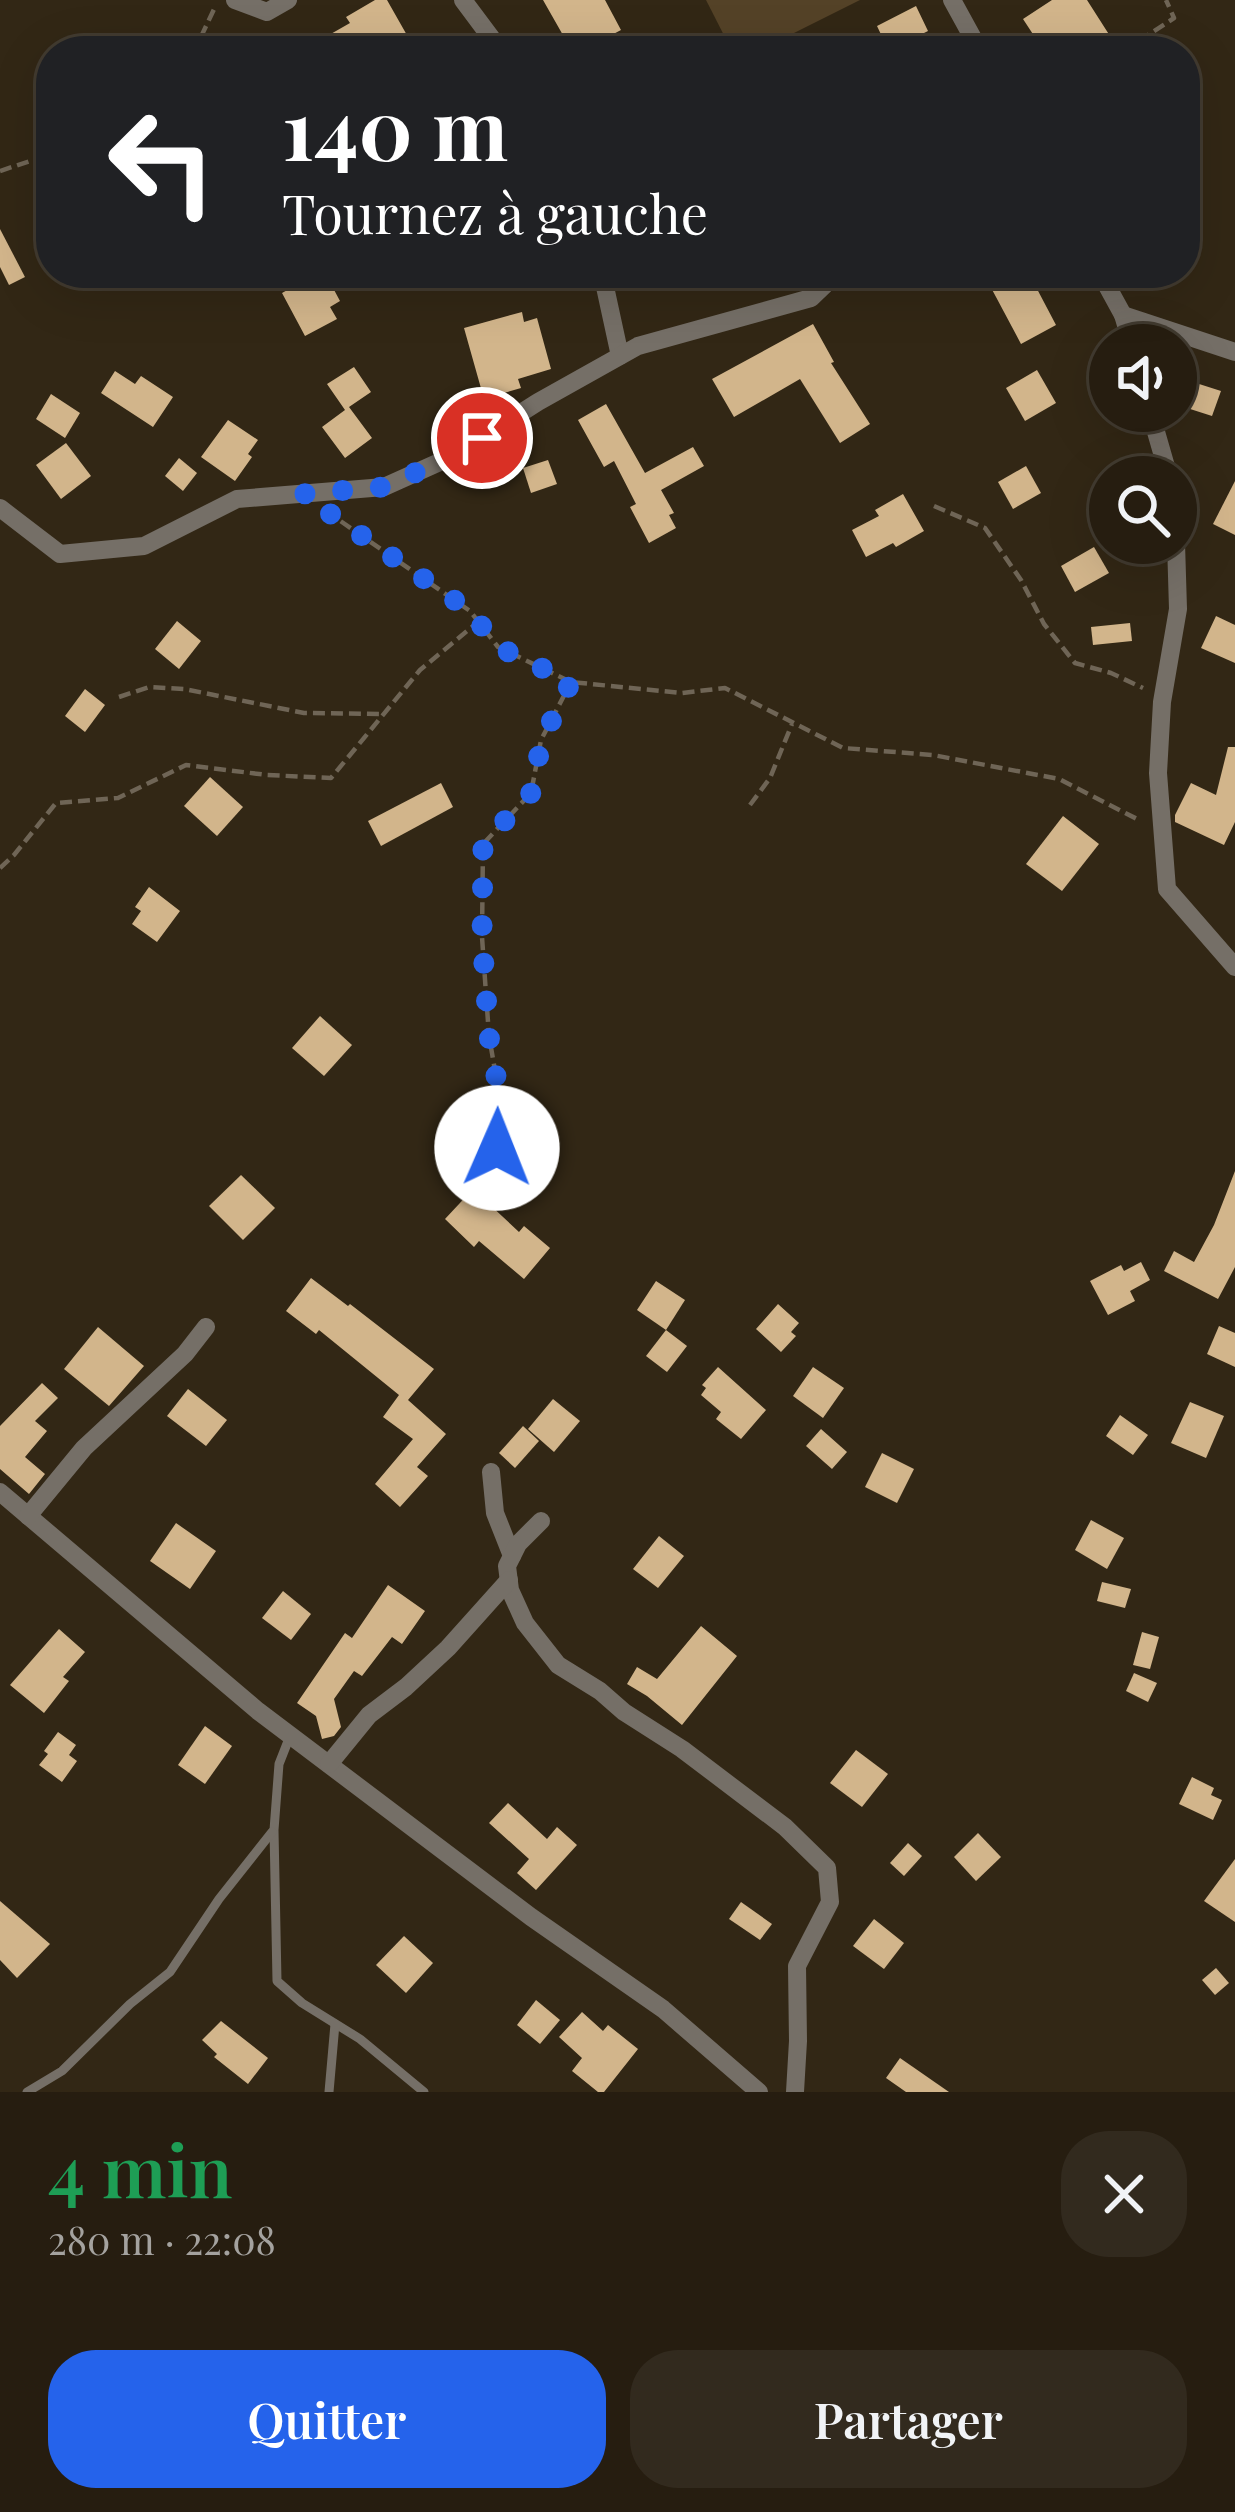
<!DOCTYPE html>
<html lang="fr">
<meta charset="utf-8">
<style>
body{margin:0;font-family:"Playfair Display",serif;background:#322a1e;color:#f1f3f6;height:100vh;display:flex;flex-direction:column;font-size:45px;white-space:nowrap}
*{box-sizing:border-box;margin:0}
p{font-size:39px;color:#a4a29f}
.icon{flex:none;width:66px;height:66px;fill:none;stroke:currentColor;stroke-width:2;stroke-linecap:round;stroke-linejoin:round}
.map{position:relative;height:2092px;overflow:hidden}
.sheet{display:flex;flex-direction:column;background:#261d10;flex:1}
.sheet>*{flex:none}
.banner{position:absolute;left:36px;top:36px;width:1164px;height:252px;border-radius:48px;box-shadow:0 12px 48px #0002,0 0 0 3px #423b30;background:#202124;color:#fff;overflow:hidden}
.controls{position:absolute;left:1089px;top:324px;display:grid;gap:24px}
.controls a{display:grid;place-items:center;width:108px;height:108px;border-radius:50%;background:#261d10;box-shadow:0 12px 48px #0002,0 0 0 3px #423b30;font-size:60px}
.pin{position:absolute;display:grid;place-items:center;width:102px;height:102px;color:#fff;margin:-51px;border:6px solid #fff;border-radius:50%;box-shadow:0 3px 12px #0007}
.me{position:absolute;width:132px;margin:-66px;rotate:1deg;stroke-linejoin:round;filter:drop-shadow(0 0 9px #0008)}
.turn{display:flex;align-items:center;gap:42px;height:252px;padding:0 48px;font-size:54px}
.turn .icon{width:156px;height:156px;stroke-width:2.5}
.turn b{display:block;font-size:84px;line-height:102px}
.round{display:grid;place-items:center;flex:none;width:126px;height:126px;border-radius:48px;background:#322a1e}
.head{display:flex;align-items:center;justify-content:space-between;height:204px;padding:0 48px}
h1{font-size:72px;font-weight:600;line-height:90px;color:#1e9e55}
.button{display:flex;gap:24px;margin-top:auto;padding:24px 48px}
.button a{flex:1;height:138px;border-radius:48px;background:#2563eb;color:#fff;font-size:48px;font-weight:600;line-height:138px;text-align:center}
.button a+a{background:#322a1e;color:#f1f3f6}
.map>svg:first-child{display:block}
</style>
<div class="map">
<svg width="1235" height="2092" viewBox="0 0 1235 2092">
<rect width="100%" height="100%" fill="#322715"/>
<path fill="#544227" d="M 706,0 L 860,0 L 758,51 L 732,51 Z"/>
<g fill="#d2b58b">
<path d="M 375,0 L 387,0 L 408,37 L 384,51 L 301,51 L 350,23 L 346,17 Z"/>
<path d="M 543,0 L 605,0 L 621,30 L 604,39 L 607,45 L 595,51 L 572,51 Z"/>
<path d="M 1052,0 L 1087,0 L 1110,36 L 1088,51 L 1079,37 L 1058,51 L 1044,51 L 1023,19 Z"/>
<path d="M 916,6 L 928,31 L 910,40 L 907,34 L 886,45 L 877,26 Z"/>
<path d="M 0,229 L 25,277 L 9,285 L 0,267 Z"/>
<path d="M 318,273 L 325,273 L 340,301 L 330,307 L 337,319 L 305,336 L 282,293 Z"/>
<path d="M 1005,273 L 1062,273 L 1036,287 L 1056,325 L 1021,344 L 988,282 Z"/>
<path d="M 522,312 L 524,322 L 537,318 L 551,369 L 518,379 L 521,388 L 484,399 L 464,328 Z"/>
<path d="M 813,324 L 834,362 L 831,363 L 870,424 L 840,443 L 800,379 L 734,417 L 712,379 Z"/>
<path d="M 354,367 L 371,392 L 349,407 L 372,438 L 345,458 L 322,427 L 345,410 L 327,384 Z"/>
<path d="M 1037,370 L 1056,403 L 1025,421 L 1006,388 Z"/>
<path d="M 115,371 L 135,384 L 141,376 L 173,397 L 153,427 L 101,393 Z"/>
<path d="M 1196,383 L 1221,391 L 1212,416 L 1187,408 Z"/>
<path d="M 51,394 L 80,413 L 65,438 L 36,419 Z"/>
<path d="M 606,404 L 645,473 L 693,447 L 704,466 L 661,490 L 674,513 L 669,515 L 676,528 L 649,543 L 630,507 L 636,504 L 614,461 L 604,467 L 578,420 Z"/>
<path d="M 228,420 L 258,440 L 248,454 L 252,457 L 235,481 L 201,457 Z"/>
<path d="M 66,443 L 91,476 L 61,499 L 36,465 Z"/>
<path d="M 179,458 L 197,473 L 183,491 L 165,476 Z"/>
<path d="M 548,460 L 557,484 L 531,493 L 523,468 Z"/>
<path d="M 1026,466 L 1041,493 L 1013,509 L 998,482 Z"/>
<path d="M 1235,481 L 1235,535 L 1213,524 Z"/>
<path d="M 903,494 L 924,531 L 896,547 L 893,543 L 866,557 L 852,530 L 879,516 L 875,510 Z"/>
<path d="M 1094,547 L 1109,573 L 1075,592 L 1061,566 Z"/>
<path d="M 1216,616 L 1235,625 L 1235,663 L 1201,648 Z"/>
<path d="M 177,621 L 201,641 L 179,669 L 155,649 Z"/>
<path d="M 1130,623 L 1132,641 L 1093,645 L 1091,627 Z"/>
<path d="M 85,689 L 105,705 L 85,732 L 65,716 Z"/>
<path d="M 1228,747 L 1235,747 L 1235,822 L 1224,845 L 1175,822 L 1175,815 L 1191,783 L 1216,795 Z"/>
<path d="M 210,777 L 243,807 L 217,836 L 184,806 Z"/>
<path d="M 441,783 L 453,807 L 381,846 L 368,821 Z"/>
<path d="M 1063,816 L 1099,844 L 1062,891 L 1026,864 Z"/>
<path d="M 149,887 L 180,911 L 157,942 L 132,924 L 141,911 L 135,907 Z"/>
<path d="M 320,1016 L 352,1045 L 324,1076 L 292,1048 Z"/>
<path d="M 1235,1171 L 1235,1267 L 1218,1299 L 1164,1271 L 1174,1251 L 1194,1262 L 1214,1225 Z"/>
<path d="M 241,1175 L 275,1208 L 243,1240 L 209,1206 Z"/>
<path d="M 473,1189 L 519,1232 L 524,1226 L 550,1248 L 524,1279 L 479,1241 L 474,1247 L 445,1219 Z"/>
<path d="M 1141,1262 L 1150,1280 L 1130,1291 L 1135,1301 L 1108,1315 L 1090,1281 L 1121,1265 L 1124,1271 Z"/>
<path d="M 311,1278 L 348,1306 L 350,1304 L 434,1369 L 408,1400 L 446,1434 L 417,1467 L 428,1476 L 400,1507 L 375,1484 L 413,1439 L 383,1417 L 399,1395 L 319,1330 L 316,1334 L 286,1311 Z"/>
<path d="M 656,1281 L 685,1300 L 666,1330 L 637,1310 Z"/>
<path d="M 778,1304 L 799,1323 L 791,1332 L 796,1336 L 781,1352 L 756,1329 Z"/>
<path d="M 1219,1326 L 1235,1333 L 1235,1367 L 1207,1354 Z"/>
<path d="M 98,1327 L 144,1366 L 109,1406 L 64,1369 Z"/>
<path d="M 666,1330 L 687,1346 L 667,1372 L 646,1356 Z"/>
<path d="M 718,1367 L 766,1410 L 741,1439 L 716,1419 L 721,1412 L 701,1395 L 706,1388 L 702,1385 Z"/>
<path d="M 813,1367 L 844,1388 L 823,1418 L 793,1396 Z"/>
<path d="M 42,1383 L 58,1398 L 35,1421 L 47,1431 L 25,1457 L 45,1474 L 29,1494 L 0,1469 L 0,1426 Z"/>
<path d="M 188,1389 L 227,1420 L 206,1446 L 167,1416 Z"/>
<path d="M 553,1399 L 580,1421 L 554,1452 L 528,1429 Z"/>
<path d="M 1190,1402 L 1224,1416 L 1206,1458 L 1171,1443 Z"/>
<path d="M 1120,1415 L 1148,1435 L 1133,1455 L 1106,1436 Z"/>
<path d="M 523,1426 L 539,1441 L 515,1468 L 499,1453 Z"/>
<path d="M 821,1429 L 847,1452 L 832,1469 L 806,1446 Z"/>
<path d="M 882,1453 L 914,1469 L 897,1503 L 865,1487 Z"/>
<path d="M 1091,1520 L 1124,1538 L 1107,1569 L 1075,1550 Z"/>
<path d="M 176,1523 L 216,1551 L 190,1589 L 150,1561 Z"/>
<path d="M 659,1536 L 684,1556 L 658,1588 L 633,1569 Z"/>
<path d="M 1102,1582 L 1131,1589 L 1125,1608 L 1097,1601 Z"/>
<path d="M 388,1585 L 425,1611 L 402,1644 L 392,1637 L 362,1676 L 354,1671 L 334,1699 L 341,1727 L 334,1736 L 322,1739 L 316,1716 L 297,1703 L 345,1633 L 352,1638 Z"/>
<path d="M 283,1591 L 311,1614 L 291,1640 L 262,1618 Z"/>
<path d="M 701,1626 L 737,1656 L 682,1725 L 647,1696 L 627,1684 L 637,1667 L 657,1679 Z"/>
<path d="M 59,1629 L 85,1652 L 63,1677 L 69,1681 L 44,1713 L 10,1685 Z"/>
<path d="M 1142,1632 L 1159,1637 L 1150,1669 L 1133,1665 Z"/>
<path d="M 1134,1673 L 1157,1683 L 1148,1702 L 1126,1691 Z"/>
<path d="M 205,1726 L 232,1746 L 205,1784 L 178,1765 Z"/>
<path d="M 58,1732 L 76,1745 L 69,1755 L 77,1761 L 62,1782 L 39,1765 L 48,1754 L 44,1751 Z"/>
<path d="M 856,1750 L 888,1774 L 862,1807 L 830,1783 Z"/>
<path d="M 1192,1777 L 1214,1788 L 1211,1795 L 1222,1800 L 1213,1820 L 1179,1804 Z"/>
<path d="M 508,1803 L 547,1839 L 557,1827 L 577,1845 L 536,1890 L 517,1873 L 529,1859 L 489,1823 Z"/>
<path d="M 978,1833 L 1001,1857 L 976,1881 L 954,1857 Z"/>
<path d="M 908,1843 L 922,1856 L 904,1876 L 890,1863 Z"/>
<path d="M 1235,1859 L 1235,1922 L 1204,1901 Z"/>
<path d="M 0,1901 L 50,1944 L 17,1978 L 0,1960 Z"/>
<path d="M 741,1902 L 772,1924 L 760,1940 L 729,1919 Z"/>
<path d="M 874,1919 L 904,1943 L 884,1969 L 853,1946 Z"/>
<path d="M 404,1936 L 433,1963 L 406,1993 L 376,1965 Z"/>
<path d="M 1216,1968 L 1229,1983 L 1215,1995 L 1202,1980 Z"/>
<path d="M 536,2000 L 560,2020 L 540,2044 L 517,2025 Z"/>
<path d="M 582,2012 L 603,2031 L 608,2025 L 638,2049 L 604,2092 L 598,2092 L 572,2071 L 582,2058 L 559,2037 Z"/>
<path d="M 221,2021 L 268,2058 L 248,2084 L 214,2057 L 217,2054 L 202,2040 Z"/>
<path d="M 900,2058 L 949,2092 L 906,2092 L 886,2078 Z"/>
</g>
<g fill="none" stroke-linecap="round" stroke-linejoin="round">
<g stroke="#6f6556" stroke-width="4.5" stroke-dasharray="12 6" stroke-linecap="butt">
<path d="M 190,51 L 199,41 L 216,5"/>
<path d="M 1124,51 L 1174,18 L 1166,0"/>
<path d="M 0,171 L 51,154"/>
<path d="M 934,506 L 985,528 L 1021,580 L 1044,624 L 1075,663 L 1111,673 L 1143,688"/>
<path d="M 326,511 L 470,611 L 498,647 L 571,682 L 682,693 L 725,688 L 843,748 L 933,755 L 1059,779 L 1141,821"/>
<path d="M 119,697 L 149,687 L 184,689 L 304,713 L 383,714"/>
<path d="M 750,805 L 770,778 L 792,724"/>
<path d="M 0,868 L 14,855 L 56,803 L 118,798 L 186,765 L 267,775 L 331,778 L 420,670 L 478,622"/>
<path d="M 481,1179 L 497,1148 L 500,1099 L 489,1036 L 482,937 L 483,844 L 531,793 L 541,740 L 571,682"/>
</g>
<g stroke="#756f67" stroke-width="9">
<path d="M 290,1736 L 279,1764 L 274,1830 L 277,1981 L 302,2003 L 360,2039 L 424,2092"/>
<path d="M 27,2092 L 62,2071 L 130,2004 L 170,1972 L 219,1899 L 272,1832"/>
<path d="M 329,2092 L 335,2024"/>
</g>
<g stroke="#756f67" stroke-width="18">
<path d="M 235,0 L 267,12 L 288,0"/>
<path d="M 463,0 L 501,51"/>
<path d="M 952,0 L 980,51"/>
<path d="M 602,273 L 620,356"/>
<path d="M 1100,273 L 1123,315 L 1132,345"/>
<path d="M 1123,315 L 1235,352"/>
<path d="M 1150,411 L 1169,477"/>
<path d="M 0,508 L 60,554 L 144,546 L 237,499 L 384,487 L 453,456 L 538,402 L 638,346 L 811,298 L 837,273"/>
<path d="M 1176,543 L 1178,609 L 1162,702 L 1158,773 L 1167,889 L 1235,967"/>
<path d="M 491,1472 L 495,1513 L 512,1556"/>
<path d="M 0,1492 L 258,1711 L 531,1917 L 663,2009 L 759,2092"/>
<path d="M 28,1516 L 84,1448 L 185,1354 L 206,1327"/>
<path d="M 541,1521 L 518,1544 L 507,1566 L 510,1590 L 525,1623 L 558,1665 L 600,1691 L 624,1712 L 682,1749 L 785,1827 L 827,1868 L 830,1902 L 797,1966 L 798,2041 L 795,2092"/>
<path d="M 329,1764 L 369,1715 L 406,1687 L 448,1648 L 509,1580"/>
</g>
</g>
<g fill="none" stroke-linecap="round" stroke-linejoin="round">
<path stroke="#2563eb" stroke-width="21" stroke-dasharray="0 37.8" d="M 482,438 L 453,456 L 383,487 L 302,494 L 470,611 L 498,647 L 571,682 L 542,740 L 531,793 L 483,844 L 482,937 L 489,1036 L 500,1099 L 497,1148"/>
</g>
</svg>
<div class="controls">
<a><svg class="icon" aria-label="sound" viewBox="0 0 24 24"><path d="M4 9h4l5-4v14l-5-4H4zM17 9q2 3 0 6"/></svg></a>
<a><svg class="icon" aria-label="search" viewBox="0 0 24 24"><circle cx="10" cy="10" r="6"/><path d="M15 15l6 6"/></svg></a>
</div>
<div class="pin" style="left:482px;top:438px;background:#d93025"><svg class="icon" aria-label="arrive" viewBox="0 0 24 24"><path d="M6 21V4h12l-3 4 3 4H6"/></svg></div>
<svg class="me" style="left:497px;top:1148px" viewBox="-20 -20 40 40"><circle r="19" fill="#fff"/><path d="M0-13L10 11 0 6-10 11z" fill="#2563eb"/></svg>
<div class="banner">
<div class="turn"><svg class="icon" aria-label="left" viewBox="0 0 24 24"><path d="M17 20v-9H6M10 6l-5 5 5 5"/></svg><div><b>140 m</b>Tournez à gauche</div></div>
</div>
</div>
<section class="sheet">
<div class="head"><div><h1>4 min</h1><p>280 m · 22:08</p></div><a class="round"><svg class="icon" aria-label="close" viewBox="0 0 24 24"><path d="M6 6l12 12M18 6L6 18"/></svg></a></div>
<div class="button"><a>Quitter</a><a>Partager</a></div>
</section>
